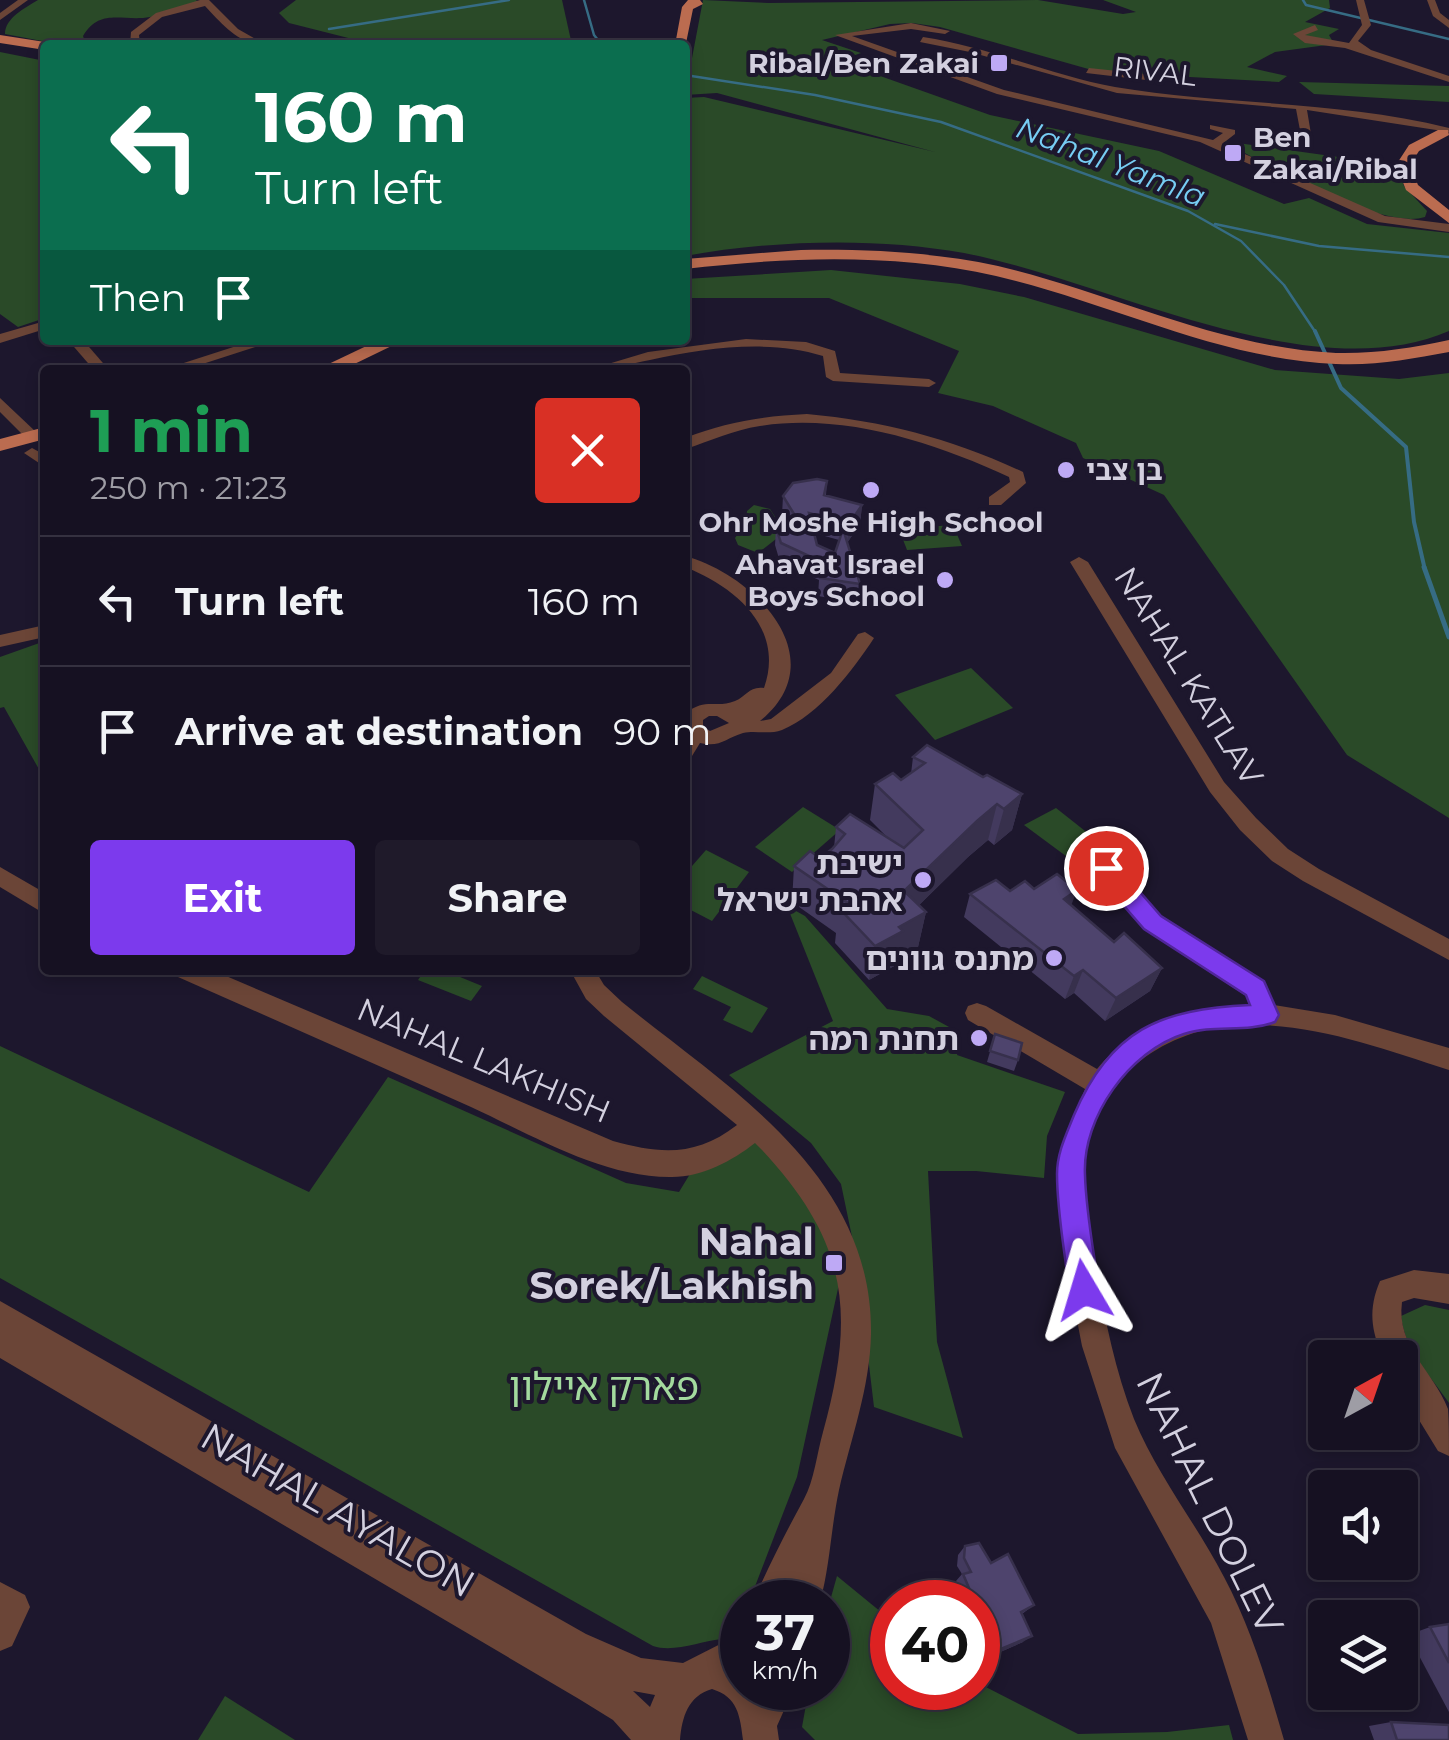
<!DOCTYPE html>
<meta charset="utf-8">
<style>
body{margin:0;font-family:Montserrat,"Noto Sans Hebrew",sans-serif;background:#1f1a2a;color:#f1f3f6;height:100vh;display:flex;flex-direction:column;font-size:38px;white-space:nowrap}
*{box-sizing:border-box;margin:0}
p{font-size:32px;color:#9e9da5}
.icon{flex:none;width:55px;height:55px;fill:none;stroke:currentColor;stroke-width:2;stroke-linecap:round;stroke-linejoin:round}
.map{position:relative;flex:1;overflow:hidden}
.sheet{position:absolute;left:40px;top:365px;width:650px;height:610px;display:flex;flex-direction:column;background:#161122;border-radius:10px;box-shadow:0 5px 15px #0003,0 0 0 2px #353140}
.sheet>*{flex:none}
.guide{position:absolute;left:40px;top:40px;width:650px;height:305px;border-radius:10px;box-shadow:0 5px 15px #0003,0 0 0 2px #353140;background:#0b6e4f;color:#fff;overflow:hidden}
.needle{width:65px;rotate:40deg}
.tools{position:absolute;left:1308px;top:1340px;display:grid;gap:20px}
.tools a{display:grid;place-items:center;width:110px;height:110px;border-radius:10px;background:#161122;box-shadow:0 5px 15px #0003,0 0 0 2px #353140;font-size:50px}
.speed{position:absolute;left:720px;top:1580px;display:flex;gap:20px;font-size:50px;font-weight:700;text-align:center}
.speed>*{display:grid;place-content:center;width:130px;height:130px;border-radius:50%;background:#161122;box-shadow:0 5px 15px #0003,0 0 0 2px #353140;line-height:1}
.speed small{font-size:25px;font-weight:400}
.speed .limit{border:15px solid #d22;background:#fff;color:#111}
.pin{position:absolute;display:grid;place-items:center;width:85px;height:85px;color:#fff;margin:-42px;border:5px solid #fff;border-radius:50%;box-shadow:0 2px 10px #0007}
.me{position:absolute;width:110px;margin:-55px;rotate:353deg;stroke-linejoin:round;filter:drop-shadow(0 0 8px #0008)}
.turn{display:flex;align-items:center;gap:35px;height:210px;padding:0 50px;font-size:45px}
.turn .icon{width:130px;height:130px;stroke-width:2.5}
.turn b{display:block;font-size:70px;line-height:85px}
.then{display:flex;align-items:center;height:95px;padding:0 50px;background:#0003;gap:20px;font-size:38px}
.round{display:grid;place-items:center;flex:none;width:105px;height:105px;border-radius:10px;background:#1f1a2a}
.summary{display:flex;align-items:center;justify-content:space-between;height:170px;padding:0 50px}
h1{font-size:60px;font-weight:700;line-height:75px;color:#1e9e55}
.button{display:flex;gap:20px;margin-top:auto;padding:20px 50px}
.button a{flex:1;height:115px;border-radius:10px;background:#7c3aed;color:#fff;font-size:40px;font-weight:700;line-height:115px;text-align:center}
.button a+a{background:#1f1a2a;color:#f1f3f6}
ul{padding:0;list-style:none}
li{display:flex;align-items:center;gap:30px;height:130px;padding:0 50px;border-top:2px solid #353140}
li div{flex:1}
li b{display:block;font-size:38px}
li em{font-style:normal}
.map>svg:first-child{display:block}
</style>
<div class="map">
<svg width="1449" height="1740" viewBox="0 0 1449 1740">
<rect width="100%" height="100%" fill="#1d172d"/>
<g fill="#2a4a28">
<path d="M 38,0 L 196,0 L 198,2 C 182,6 166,14 150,17 C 123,22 100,7 83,36 L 86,45 L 63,45 L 5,34 C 5,18 25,8 38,0 Z"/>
<path d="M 296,0 L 562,0 L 572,45 L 376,45 L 289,23 L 279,13 Z"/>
<path d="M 703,0 L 769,3 L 1038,0 L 1123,14 L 1136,12 L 1103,0 L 1329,0 L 1330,8 L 1305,22 L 1339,29 L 1329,35 L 1334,44 L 1275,52 L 1247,67 L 1287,76 L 1279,82 L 1099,72 L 940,27 L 912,23 L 890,24 L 822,40 L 861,53 L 838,61 L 990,115 L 1159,151 L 1284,204 L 1309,198 L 1367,224 L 1449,233 L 1449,331 C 1311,391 1105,280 964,253 C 876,237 773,240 685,256 L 685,98 L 704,97 L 935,152 L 717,93 L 685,95 Z"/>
<path d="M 0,52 L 45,61 L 45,318 L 18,327 L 0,314 Z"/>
<path d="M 1299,82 L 1449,86 L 1449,102 L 1314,94 Z"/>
<path d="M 1223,141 L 1396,165 L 1404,186 L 1427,211 L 1425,217 C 1381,231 1265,164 1223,141 Z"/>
<path d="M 831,270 L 960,284 L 1024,297 L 1275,370 L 1399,379 L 1449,373 L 1449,818 L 1347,755 L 1164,495 L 1083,458 L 1076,443 L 993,406 L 938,393 L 959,351 L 829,298 L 685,298 L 685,279 Z"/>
<path d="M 754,505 L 770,509 L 785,532 L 758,553 L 738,545 L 735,538 L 746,523 L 747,511 Z"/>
<path d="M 953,525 L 962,546 L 907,550 L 899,529 Z"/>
<path d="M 45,641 L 45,780 L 4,707 L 0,708 L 0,657 Z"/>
<path d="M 971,668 L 1013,708 L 935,740 L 895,695 Z"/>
<path d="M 803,807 L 840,830 L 792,872 L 755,847 Z"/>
<path d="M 1056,808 L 1099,842 L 1074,862 L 1024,825 Z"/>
<path d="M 706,850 L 749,872 L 712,921 L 685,907 L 685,874 Z"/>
<path d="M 787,906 L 805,916 L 887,1009 L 929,1016 L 960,1033 L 957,1055 L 1065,1092 L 1047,1136 L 1044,1178 L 976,1171 L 928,1171 L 937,1342 L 963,1438 L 874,1407 L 856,1256 L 841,1184 L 811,1143 L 729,1075 L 833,1021 Z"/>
<path d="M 425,970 L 443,970 L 482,986 L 471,1001 L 418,980 Z"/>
<path d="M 702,976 L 768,1008 L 752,1033 L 723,1020 L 731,1007 L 693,989 Z"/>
<path d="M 0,1046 L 309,1192 L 388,1077 L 626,1183 L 679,1192 L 693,1169 L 752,1137 C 794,1183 832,1219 839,1284 L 797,1477 L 749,1602 L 742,1602 L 742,1616 L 723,1639 C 700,1641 674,1653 653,1646 L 0,1278 Z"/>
<path d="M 1425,1305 L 1449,1310 L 1449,1403 C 1430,1375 1405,1351 1401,1316 Z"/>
<path d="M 837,1576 L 892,1621 L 892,1688 L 978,1688 L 978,1683 L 1078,1734 L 1167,1732 L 1229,1725 L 1233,1740 L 815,1740 L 802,1727 L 809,1688 L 828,1688 L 828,1608 Z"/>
<path d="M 225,1696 L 295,1740 L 198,1740 Z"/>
</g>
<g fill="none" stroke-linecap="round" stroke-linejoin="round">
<g stroke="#366c84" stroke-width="2.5">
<path d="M 584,0 L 594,35 L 602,45"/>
<path d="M 1303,0 L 1306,5 L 1449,39"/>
<path d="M 329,29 L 509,0"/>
<path d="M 685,75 L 815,95 L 941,122 L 1188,211 L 1241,241 L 1284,285 L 1316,333"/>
<path d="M 1215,224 L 1319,246 L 1449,257"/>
</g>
<path stroke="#366c84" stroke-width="4" d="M 1315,331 L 1341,388 L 1406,447 L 1414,522 L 1425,570"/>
<path stroke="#366c84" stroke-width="5" d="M 1424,567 L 1449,637"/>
<g fill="#6b4537" fill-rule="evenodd">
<path d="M 18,0 L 28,0 L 0,20 L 0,13 Z"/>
<path d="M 200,0 L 209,0 L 238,29 L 266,45 C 239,45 222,24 205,6 L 162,17 L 139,35 L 140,45 L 130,45 L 131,32 L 156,13 Z"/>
<path d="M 1356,0 L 1364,0 L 1371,25 L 1358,41 L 1371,50 L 1449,76 L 1449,82 L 1345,48 L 1305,43 L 1293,34 L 1315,25 L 1318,30 L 1305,35 L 1349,43 L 1362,25 Z"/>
<path d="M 1427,0 L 1435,0 L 1440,13 L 1449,20 L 1449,28 L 1433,16 Z"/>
<path d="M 911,23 L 950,31 L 945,34 L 911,29 L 852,36 L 1004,90 L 1213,140 L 1223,133 L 1210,129 L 1210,125 L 1235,130 L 1235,134 L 1222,144 L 1385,216 L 1449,224 L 1449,232 L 1378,222 L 1200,142 L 997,94 L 835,35 Z"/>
<path d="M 923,37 C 989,47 1050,75 1115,87 C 1227,106 1337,100 1449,128 L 1449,132 L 1307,110 L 1313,146 L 1308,149 L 1303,146 L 1296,109 L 1117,93 L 970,52 L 920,42 Z"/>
<path d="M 1089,68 L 1146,74 L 1151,77 L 1146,80 L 1086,73 Z"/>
<path d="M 45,321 L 45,329 L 0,343 L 0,334 Z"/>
<path d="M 746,339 L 806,342 L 835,351 L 840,373 L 929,379 L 936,383 L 929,387 L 833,381 L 826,377 L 823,356 C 768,339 706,348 650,360 C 629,364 610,370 588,370 L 648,352 Z"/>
<path d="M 68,340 L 83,340 L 109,370 L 94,370 Z"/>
<path d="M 255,340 L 277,340 L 184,370 L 162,370 Z"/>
<path d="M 0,398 L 36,432 L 36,438 L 26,438 L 0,412 Z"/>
<path d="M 807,414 C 884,421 953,439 1023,472 L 1026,483 L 1001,505 L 989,505 L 989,497 L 1010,482 L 1009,477 C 933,442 844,413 760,426 C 733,430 711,441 685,449 L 685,438 C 726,422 763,416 807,414 Z"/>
<path d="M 32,448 L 45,455 L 45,467 L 24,453 Z"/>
<path d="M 685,556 C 753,574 837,658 760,721 L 771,719 L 831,673 L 858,634 L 865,632 L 874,638 C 853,670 819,715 782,730 C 768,735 756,730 743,733 C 726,738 720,748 700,743 L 692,756 L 685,758 L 686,713 C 706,697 716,709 735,701 C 747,696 749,686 764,688 C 785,629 736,587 685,567 ZM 709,716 L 717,716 L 729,723 L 710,731 L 703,727 L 703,720 Z"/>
<path d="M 1079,557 L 1088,562 L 1224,782 L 1256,818 L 1288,849 L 1319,869 L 1449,939 L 1449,960 L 1303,881 L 1272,861 L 1240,830 L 1210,792 L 1070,562 Z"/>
<path d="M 45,625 L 45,637 L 0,647 L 0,635 Z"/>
<path d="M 1106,860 L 1114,863 L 1161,916 L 1264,982 L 1274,1005 L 1335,1015 L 1449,1048 L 1449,1070 C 1378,1047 1303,1019 1228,1026 C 1153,1034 1089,1088 1085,1167 C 1083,1199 1091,1233 1096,1265 C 1104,1317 1115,1370 1134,1419 C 1157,1475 1196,1523 1224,1577 C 1251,1628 1268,1684 1284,1740 L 1248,1740 L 1211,1623 L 1115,1448 L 1082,1346 L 1068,1274 L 1057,1177 L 1061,1149 L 1085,1089 L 968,1020 L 965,1013 L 968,1006 L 977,1003 L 986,1006 L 1097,1069 C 1135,1023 1191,1006 1249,1005 L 1246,996 L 1145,930 L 1098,875 L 1095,869 L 1098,863 Z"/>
<path d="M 0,867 L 45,893 L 45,914 L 0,887 Z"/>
<path d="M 175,970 L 212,970 L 613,1141 C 660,1154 696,1157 737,1125 L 604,1016 L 586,999 L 570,970 L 595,970 L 604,985 L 622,1002 C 731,1090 873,1175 871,1334 C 870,1388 851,1438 839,1490 C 831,1527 830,1566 820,1602 L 753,1602 C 768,1567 786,1532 804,1499 C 814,1481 817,1453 823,1432 C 856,1312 848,1242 761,1149 L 755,1143 C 732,1161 702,1177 672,1177 C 603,1178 532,1135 471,1107 C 374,1064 276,1020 178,977 Z"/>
<path d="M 1414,1270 L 1449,1274 L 1449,1304 L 1414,1298 L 1402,1302 C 1396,1347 1433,1370 1448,1409 C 1449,1421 1449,1442 1449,1456 L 1438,1451 L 1400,1389 L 1400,1358 L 1383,1358 C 1371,1330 1368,1309 1380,1281 Z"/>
<path d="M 0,1301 L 586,1634 L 641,1658 L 683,1663 L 742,1633 L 742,1688 L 794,1688 L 777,1726 L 779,1740 L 743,1740 C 740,1716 738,1697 712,1689 C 688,1696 682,1717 680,1740 L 631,1740 L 613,1720 L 579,1699 L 0,1358 ZM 633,1691 L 655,1695 L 650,1707 Z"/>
<path d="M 0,1582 L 25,1595 L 30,1607 L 12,1646 L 0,1651 Z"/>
</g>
<g fill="#bb6c50" fill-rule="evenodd">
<path d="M 688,0 L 700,0 L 703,4 L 693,9 L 685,48 L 675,45 L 682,7 Z"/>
<path d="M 0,35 L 45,42 L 51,45 L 45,45 L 45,50 L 0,43 Z"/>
<path d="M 1438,130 L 1448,130 L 1449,135 L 1419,151 L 1410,165 L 1418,185 L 1449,210 L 1449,223 L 1406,190 L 1396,165 L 1409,145 Z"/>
<path d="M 801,250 C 867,249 933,252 998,266 C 1110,292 1220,348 1336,353 C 1375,354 1411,348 1449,340 L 1449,352 C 1411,359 1375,366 1336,364 C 1218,359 1109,302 996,276 C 894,253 788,257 685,269 L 685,259 Z"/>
<path d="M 379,340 L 404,340 L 342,370 L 316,370 Z"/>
<path d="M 45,427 L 45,439 L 0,451 L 0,439 Z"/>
</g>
</g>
<g fill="#433a5e" fill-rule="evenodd">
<path d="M 827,481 L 826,495 L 862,505 L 860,524 L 847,543 L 860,584 L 858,603 L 818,596 L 819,580 L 780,562 L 775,545 L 776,527 L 786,520 L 782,515 L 783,496 ZM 814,533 L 839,540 L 835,553 L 817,545 Z"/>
<path d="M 913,757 L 983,777 L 1022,794 L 1012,830 L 994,845 L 988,840 L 968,857 L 919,905 L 926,912 L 918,947 L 897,959 L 896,965 L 869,980 L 835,943 L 836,933 L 792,902 L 794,866 L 820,858 L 834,848 L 836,827 L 888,838 L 870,820 L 875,784 L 901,780 L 911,774 Z"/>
<path d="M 1034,889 L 1071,905 L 1114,942 L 1162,968 L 1150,991 L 1105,1021 L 1074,993 L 1065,999 L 964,917 L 970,894 Z"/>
<path d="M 995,1034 L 1018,1060 L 1014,1071 L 987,1062 Z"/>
<path d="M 965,1546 L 991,1563 L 1034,1605 L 1022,1614 L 1023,1642 L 989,1657 L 978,1631 L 978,1602 L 965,1602 L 956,1581 L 962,1574 L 957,1566 L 958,1555 Z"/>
<path d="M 1449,1624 L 1449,1712 L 1408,1635 L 1430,1627 Z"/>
<path d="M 1391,1722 L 1449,1740 L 1374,1740 L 1369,1726 Z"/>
</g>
<g fill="#37304c">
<path d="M 862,505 L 860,524 L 847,543 L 849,524 Z"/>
<path d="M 1022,794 L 1012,830 L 994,845 L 1004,809 Z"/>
<path d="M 997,804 L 988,840 L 968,857 L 898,926 L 904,891 L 977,821 Z"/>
<path d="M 1077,890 L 1068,914 L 1064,899 Z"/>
<path d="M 926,912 L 918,947 L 897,959 L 896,965 L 869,980 L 875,946 L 899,927 Z"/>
<path d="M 1162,968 L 1150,991 L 1105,1021 L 1116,998 Z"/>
<path d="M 1083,970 L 1074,993 L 1065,999 L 1074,976 Z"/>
<path d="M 1032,1636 L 1023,1642 L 989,1657 L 996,1651 Z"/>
</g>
<g fill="#4e446d" stroke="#37304c" stroke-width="2.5">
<path d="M 817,479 L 827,481 L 824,495 L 862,505 L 849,524 L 809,513 L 817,545 L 835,553 L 843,529 L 860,584 L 820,578 L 820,561 L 781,543 L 776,527 L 794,514 L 783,496 L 793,483 Z"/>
<path d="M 927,745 L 983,777 L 987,775 L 1022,794 L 1004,809 L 997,804 L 977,821 L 904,891 L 926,912 L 899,927 L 903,931 L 875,946 L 839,908 L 848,903 L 794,866 L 810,851 L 820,858 L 832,849 L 845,834 L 836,827 L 850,814 L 904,848 L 923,830 L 875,784 L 893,773 L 901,780 L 925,763 L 913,757 Z"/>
<path d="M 1057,874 L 1077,890 L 1064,899 L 1114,942 L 1124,933 L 1162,968 L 1116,998 L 1083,970 L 1074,976 L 970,894 L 996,880 L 1010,891 L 1025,881 L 1034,889 Z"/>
<path d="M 995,1034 L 1022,1043 L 1018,1060 L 990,1051 Z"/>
<path d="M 979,1543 L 991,1563 L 1008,1554 L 1034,1605 L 1021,1612 L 1032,1636 L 996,1651 L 978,1608 L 978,1602 L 975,1602 L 963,1574 L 971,1572 L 964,1558 L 965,1546 Z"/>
<path d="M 1449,1624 L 1449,1663 L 1430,1627 Z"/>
<path d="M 1391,1722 L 1449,1725 L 1449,1740 L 1397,1740 Z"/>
</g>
<path fill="#7c3aed" stroke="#51269a" stroke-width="2.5" d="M 1106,860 L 1114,862 L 1161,916 L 1264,981 L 1279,1015 L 1275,1022 C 1246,1033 1214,1024 1184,1034 C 1130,1051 1082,1117 1085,1175 C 1086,1213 1094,1252 1099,1290 L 1094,1300 L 1084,1304 L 1074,1300 L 1069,1290 C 1065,1252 1057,1212 1057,1174 C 1057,1153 1066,1135 1074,1115 C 1110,1030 1160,1009 1250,1005 L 1246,995 L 1144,929 L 1097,875 L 1094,868 Z"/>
<g fill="#bea9f5" stroke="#1d172d" stroke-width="4">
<rect x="989" y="53" width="20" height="20" rx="5"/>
<rect x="1223" y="143" width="20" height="20" rx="5"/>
<circle cx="1066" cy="470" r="10"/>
<circle cx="871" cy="490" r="10"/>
<circle cx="945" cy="580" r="10"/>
<circle cx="923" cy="880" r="10"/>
<circle cx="1054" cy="958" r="10"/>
<circle cx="979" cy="1038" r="10"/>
<rect x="824" y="1253" width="20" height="20" rx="5"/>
</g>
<g text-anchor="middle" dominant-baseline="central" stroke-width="8" stroke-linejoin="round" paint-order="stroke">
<g font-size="28" font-weight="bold" fill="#d3d0df" stroke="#1d172d" text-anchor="end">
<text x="979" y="63">Ribal/Ben Zakai</text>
<text x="1253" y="137" text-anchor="start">Ben<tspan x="1253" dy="32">Zakai/Ribal</tspan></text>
<text x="1086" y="470" text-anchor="start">בן צבי</text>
<text x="871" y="522" text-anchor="middle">Ohr Moshe High School</text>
<text x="925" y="564">Ahavat Israel<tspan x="925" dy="32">Boys School</tspan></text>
</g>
<g font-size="28" fill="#d3d0df" stroke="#1d172d">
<text transform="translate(1155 71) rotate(7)">RIVAL</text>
</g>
<g font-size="30" font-style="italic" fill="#77cdf3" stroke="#1d172d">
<text transform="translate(1111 162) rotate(21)">Nahal Yamla</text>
</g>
<g font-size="32" fill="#d3d0df" stroke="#1d172d">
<text transform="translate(1189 676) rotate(58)">NAHAL KATLAV</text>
<text transform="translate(484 1060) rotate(23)">NAHAL LAKHISH</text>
</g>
<g font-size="32" font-weight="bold" fill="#d3d0df" stroke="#1d172d" text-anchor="end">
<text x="903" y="862">ישיבת<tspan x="903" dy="37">אהבת ישראל</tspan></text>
<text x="1034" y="958">מתנס גוונים</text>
<text x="959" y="1038">תחנת רמה</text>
</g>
<g font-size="38" font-weight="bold" fill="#d3d0df" stroke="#1d172d" text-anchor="end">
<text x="814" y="1241">Nahal<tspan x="814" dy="44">Sorek/Lakhish</tspan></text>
</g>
<g font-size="38" fill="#a3da9e" stroke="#1d172d">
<text x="604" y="1386">פארק איילון</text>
</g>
<g font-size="38" fill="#d3d0df" stroke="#1d172d">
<text transform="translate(1210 1503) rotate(64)">NAHAL DOLEV</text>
<text transform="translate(338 1510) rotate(30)">NAHAL AYALON</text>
</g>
</g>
</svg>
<div class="tools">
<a><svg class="needle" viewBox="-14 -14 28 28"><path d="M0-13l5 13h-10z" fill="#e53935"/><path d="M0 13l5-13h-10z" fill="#9e9da5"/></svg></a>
<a><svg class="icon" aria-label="sound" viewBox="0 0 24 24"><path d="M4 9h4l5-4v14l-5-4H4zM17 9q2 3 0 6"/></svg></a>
<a><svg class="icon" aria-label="layers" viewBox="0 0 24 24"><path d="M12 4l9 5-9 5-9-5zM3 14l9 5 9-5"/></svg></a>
</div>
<div class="speed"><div>37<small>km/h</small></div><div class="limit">40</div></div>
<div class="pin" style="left:1106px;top:868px;background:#d93025"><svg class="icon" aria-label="arrive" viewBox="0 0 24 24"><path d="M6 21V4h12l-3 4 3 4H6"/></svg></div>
<svg class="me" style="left:1084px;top:1290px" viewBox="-20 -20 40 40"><path d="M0-17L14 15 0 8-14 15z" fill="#7c3aed" stroke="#fff" stroke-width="4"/></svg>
<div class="guide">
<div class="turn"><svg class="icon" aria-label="left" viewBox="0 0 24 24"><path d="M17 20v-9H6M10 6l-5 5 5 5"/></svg><div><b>160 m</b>Turn left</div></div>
<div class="then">Then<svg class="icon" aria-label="arrive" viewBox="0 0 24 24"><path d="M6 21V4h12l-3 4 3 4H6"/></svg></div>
</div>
<section class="sheet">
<div class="summary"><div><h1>1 min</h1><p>250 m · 21:23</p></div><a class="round" style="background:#d93025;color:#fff"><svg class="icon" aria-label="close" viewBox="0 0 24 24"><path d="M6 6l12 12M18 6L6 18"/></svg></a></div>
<ul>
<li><svg class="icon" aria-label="left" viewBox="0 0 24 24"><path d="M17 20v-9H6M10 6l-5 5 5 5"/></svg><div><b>Turn left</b></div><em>160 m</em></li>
<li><svg class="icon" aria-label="arrive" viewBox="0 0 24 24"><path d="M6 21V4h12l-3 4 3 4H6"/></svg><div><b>Arrive at destination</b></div><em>90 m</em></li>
</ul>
<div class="button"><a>Exit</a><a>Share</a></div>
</section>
</div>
